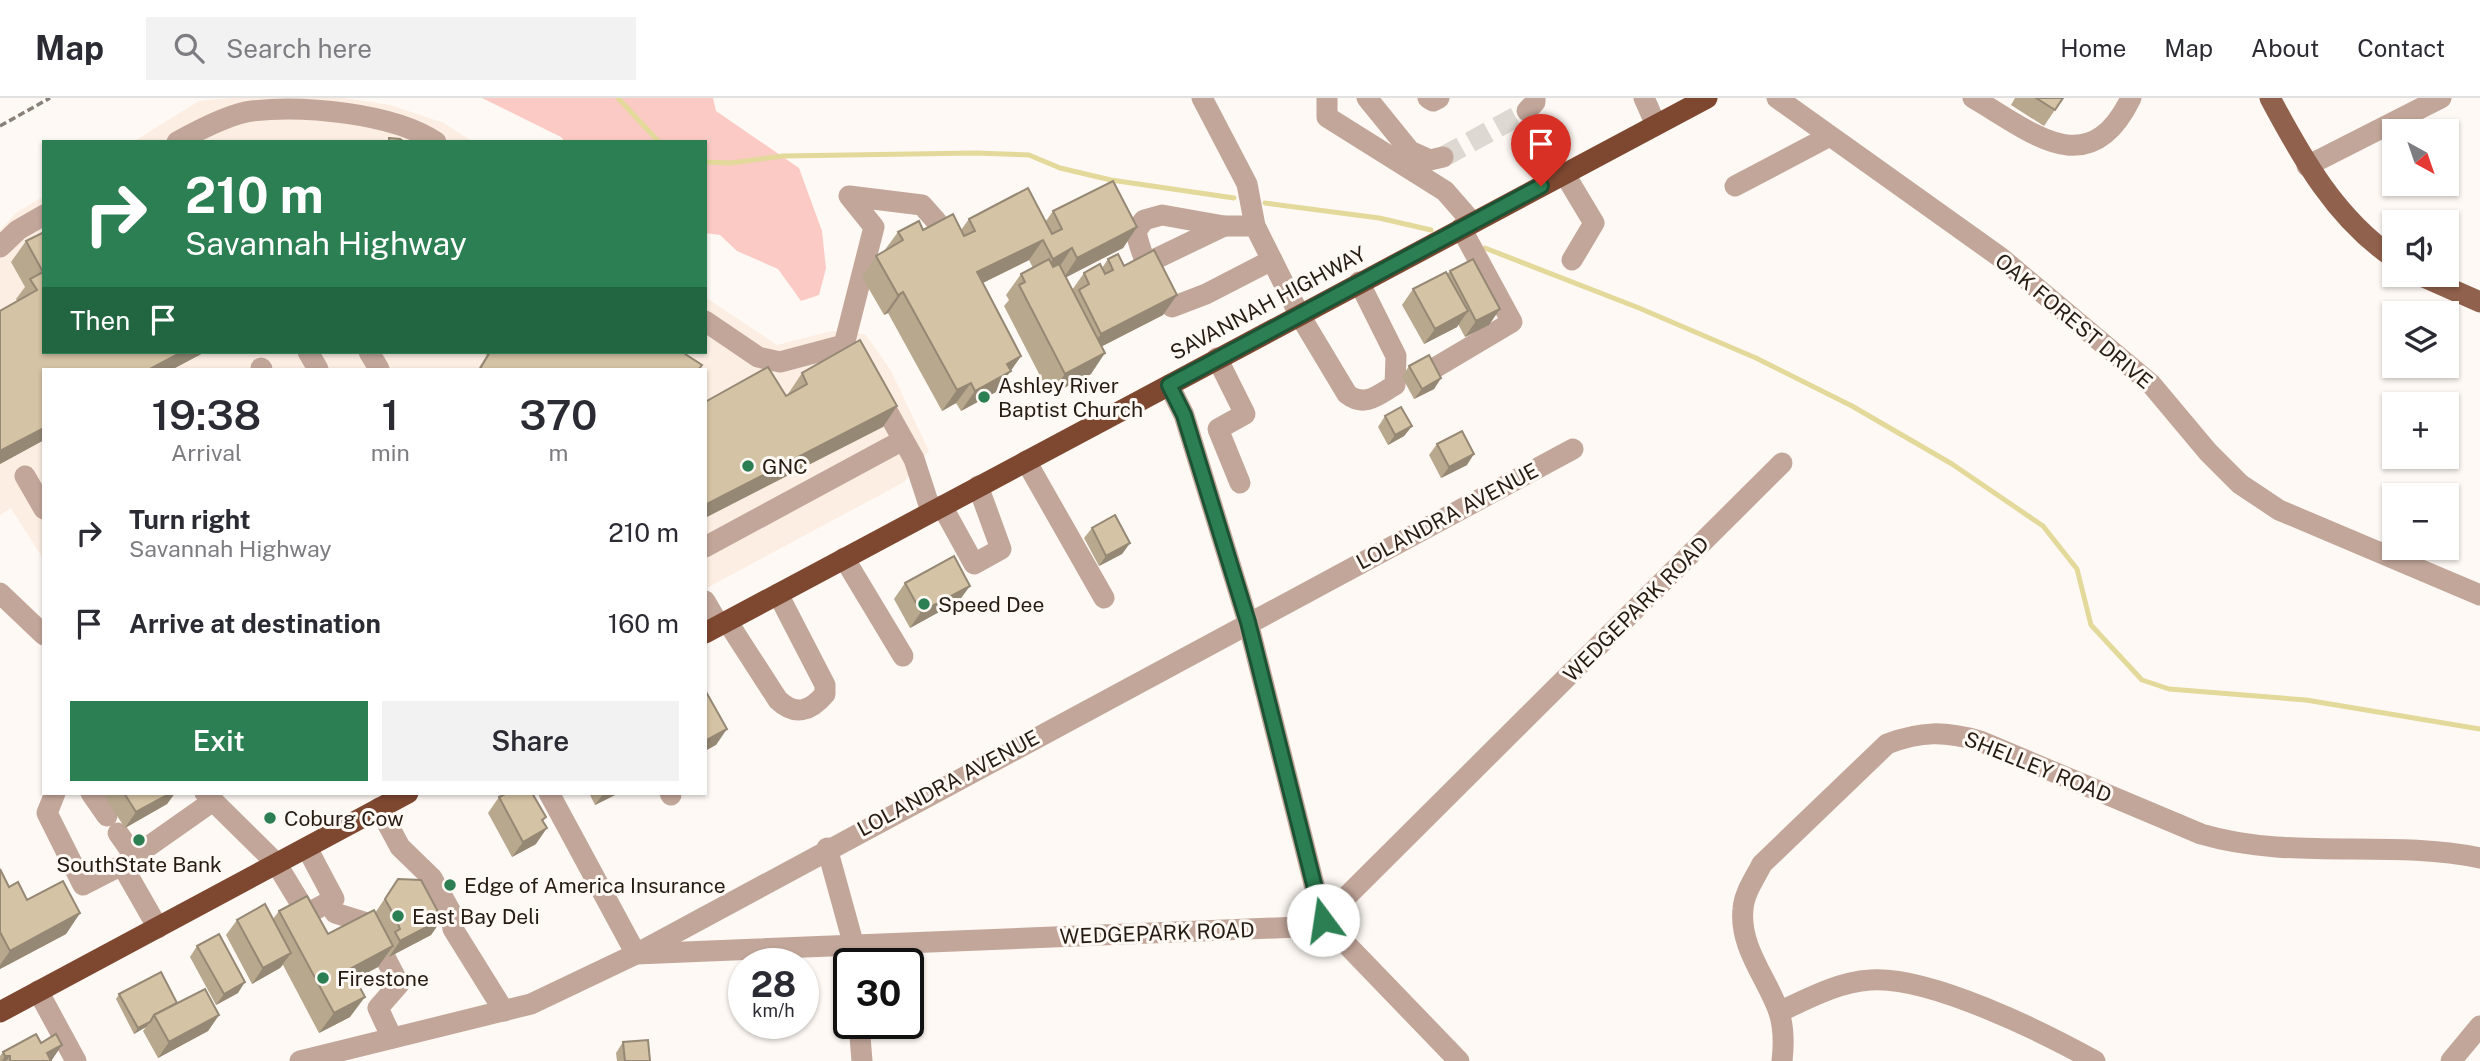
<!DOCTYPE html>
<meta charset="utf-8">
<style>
body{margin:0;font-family:"Public Sans",sans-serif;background:#f2f2f3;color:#2b2b33;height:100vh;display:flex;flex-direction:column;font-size:26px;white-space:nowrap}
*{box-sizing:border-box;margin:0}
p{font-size:23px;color:#7c7c81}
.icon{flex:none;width:38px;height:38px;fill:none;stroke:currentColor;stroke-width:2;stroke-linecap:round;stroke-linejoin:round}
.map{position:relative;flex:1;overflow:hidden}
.sheet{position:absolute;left:42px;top:270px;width:665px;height:427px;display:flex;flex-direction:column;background:#fff;border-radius:0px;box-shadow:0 2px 5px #0004}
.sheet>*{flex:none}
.guide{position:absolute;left:42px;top:42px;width:665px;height:214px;border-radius:0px;box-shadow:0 2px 5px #0004;background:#2b7f52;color:#fff;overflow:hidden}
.needle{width:46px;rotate:140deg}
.buttons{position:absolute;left:2382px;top:21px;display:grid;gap:14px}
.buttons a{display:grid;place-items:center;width:77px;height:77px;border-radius:0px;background:#fff;box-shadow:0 2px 5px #0004;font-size:35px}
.speed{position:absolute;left:728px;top:850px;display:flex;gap:14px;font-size:35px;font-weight:700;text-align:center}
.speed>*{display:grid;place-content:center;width:91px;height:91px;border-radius:50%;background:#fff;box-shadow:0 2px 5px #0004;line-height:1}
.speed small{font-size:18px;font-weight:400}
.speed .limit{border:4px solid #111;border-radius:10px;background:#fff;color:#111}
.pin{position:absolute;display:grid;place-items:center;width:60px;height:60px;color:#fff;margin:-72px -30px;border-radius:50% 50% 50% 0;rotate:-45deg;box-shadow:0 0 7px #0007}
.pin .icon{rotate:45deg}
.me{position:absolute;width:77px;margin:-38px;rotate:346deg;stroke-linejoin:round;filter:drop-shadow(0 0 5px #0008)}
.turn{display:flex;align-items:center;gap:24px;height:147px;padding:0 28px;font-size:32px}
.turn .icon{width:91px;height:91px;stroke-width:2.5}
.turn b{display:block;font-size:49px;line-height:60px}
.then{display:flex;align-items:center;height:66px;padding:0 28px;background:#0003;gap:14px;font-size:26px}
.eta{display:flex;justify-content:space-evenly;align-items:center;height:119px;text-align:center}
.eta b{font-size:42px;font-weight:600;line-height:49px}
.action{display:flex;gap:14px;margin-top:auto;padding:14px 28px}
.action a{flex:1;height:80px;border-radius:0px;background:#2b7f52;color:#fff;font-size:28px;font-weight:600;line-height:80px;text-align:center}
.action a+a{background:#f2f2f3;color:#2b2b33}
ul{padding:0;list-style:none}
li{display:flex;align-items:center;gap:21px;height:91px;padding:0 28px}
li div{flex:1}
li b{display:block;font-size:26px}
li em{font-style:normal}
header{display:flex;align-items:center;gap:42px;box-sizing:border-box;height:98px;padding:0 35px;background:#fff;border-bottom:2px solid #e1e1e2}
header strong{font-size:33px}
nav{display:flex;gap:38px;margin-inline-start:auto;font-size:24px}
.search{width:490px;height:63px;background:#f2f2f3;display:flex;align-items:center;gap:18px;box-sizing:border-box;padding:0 24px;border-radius:0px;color:#7c7c81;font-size:26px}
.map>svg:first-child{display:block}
</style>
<header>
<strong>Map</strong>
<div class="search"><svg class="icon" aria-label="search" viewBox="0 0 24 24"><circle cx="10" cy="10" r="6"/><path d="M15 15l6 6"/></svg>Search here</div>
<nav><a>Home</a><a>Map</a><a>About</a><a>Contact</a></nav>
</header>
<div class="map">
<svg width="2480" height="963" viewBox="0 0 2480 963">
<rect width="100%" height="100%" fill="#fef9f4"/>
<g fill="#fceee2">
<path d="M 231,0 L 344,0 L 390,7 L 444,25 L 473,44 L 133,44 L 199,3 Z"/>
<path d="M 44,98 L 44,254 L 705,254 L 705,199 L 777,247 L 832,233 L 865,236 L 890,271 L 929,353 L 904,384 L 705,491 L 705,271 L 44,271 L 44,462 L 11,410 L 0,417 L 0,132 L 16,115 Z"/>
</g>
<path fill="#fccac4" d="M 482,0 L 713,0 L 716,13 L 799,70 L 822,133 L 826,170 L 819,197 L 801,203 L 778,171 L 737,153 L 720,137 L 705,135 L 705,44 L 565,44 L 561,39 Z"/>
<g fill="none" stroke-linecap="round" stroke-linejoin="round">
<g stroke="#e3d99a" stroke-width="5">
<path d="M 618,0 L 659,44"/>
<path d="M 705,64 L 731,65 L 783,58 L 975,55 L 1029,57 L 1060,70 L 1111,82 L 1234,100"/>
<path d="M 1265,105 L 1379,120 L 1431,132"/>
<path d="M 1485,150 L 1639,210 L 1756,260 L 1852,308 L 1952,366 L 2043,428 L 2077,471 L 2091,527 L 2142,582 L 2169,591 L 2306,602 L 2480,631"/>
</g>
<path stroke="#ded8d2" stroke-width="21" stroke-dasharray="21 10" stroke-linecap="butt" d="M 1443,59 L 1527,13"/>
<path stroke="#888079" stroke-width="3.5" stroke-dasharray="7 3.5" stroke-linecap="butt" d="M 0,28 L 50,0"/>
<g stroke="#c2a69a" stroke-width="21">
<path d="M 1202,0 L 1247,86 L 1255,128 L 1299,216 L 1347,296 C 1365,310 1378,297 1395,287 L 1396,258 L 1359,184"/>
<path d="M 1327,0 L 1327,19 L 1445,93 L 1472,124"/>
<path d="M 1367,0 L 1410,53 L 1430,62 L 1443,59"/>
<path d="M 1428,0 L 1433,3 L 1439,0"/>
<path d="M 1644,0 L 1656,27"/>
<path d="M 1777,0 L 2000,159 L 2151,286 L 2208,354 L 2240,386 L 2279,412 L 2480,497"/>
<path d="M 1973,0 C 2032,34 2089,87 2131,0"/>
<path d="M 1527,13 L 1535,4 L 1535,0"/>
<path d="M 177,44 C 195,34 232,15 252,13 C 303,7 393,15 436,44"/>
<path d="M 2307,68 L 2441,0"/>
<path d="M 1564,75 L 1594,125 L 1572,162"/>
<path d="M 1735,88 L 1828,39"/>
<path d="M 1255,128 L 1224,128 L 1162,117 L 1144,122 L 1136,133 C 1139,150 1158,201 1172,209 L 1206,196 L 1272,162"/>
<path d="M 0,149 L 18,132 L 44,117"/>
<path d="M 1147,165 L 1224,128"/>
<path d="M 705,223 L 758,259 L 780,264 L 844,247 L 854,254 L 914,361 L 931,413"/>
<path d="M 844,247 L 874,129 L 849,98 L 922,107 L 937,124"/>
<path d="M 308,254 L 318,271"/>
<path d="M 369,254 L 379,271"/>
<path d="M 1217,260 L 1245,316 L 1218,331 L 1240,385"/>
<path d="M 261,270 L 262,271"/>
<path d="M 1433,271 L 1512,224 L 1461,130"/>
<path d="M 1169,287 L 1184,317 L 1248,524 L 1323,822 L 1459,963"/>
<path d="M 1026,363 L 1104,500"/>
<path d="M 25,378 L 44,411"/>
<path d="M 942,408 L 974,466 L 1001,451 L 978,388"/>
<path d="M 705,449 L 903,342"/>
<path d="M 844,460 L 903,558"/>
<path d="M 0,495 L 44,537"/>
<path d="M 705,503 L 719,527"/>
<path d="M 727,523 L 778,602 C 795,618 810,614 825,596 L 825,587 L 778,496"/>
<path d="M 55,695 L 47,715 L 83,787 L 122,767"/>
<path d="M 91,695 L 107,718"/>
<path d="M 205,695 L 276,765 L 307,816 L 334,801 L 307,750"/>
<path d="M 549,695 L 636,856 L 1298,829 L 1323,822 L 1782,365"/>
<path d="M 670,695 L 671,697"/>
<path d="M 379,710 L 400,749 L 432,780 L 451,814 L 453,831 L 504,913"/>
<path d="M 118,735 L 135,759"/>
<path d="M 827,750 L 854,848 L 855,866"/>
<path d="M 329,804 L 335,815 L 367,825 L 399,886 L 378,910 L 392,940"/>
<path d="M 158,830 L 122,767 L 213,703"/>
<path d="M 38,893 L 76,963"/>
<path d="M 1779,914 C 1807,901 1838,884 1870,882 C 1928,877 2043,934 2095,963"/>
<path d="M 859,926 L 862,963"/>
<path d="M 300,963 L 531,906 L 636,856 L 1573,351"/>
<path d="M 1782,963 C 1784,946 1784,930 1779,914 C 1767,880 1739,849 1743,811 C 1744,795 1755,780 1762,766 L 1887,646 C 1921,633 1945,633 1980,643 L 2201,736 C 2292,763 2388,741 2480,760"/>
<path d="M 2451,963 L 2480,928"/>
</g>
<g stroke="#90614c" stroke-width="21">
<path d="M 2270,0 C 2302,60 2336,121 2394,160"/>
<path d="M 2419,177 L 2480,204"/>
</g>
<g stroke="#7d4730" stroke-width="21">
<path d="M 705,535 L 1707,0"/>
<path d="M 0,914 L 408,695"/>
</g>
</g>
<g fill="#b7a88e">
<path d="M 2015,0 L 2063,0 L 2044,28 L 2011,7 Z"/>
<path d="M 1053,113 L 1137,129 L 1123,150 L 1065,179 L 1072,192 L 1084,175 L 1102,170 L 1108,161 L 1124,168 L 1163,217 L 1102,248 L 1091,276 L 1050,297 L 1004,208 L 1009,202 L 1006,197 L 1021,176 L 1033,170 L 1029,162 L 983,185 L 1021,258 L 996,294 L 961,313 L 956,305 L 942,313 L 888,215 L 884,217 L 862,179 L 876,158 L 884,153 L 898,134 L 923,132 L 961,132 L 969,121 L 1046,123 Z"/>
<path d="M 26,143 L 205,254 L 173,271 L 44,271 L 44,342 L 0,366 L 0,213 L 17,203 L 16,201 L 25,189 L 11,164 Z"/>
<path d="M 1450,173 L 1489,227 L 1465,239 L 1458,226 L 1457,229 L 1424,246 L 1402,207 L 1413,191 L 1447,176 Z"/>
<path d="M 481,254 L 682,254 L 699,271 L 478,271 L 487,257 Z"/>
<path d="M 1409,268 L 1441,280 L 1434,291 L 1414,301 L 1402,279 Z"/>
<path d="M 802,275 L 883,329 L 786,298 L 789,297 L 788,296 Z"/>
<path d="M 1385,318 L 1412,328 L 1404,338 L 1388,347 L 1378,329 Z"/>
<path d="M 1437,346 L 1467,367 L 1441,380 L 1429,357 Z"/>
<path d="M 1092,430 L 1130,445 L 1122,456 L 1099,468 L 1084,440 Z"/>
<path d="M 905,485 L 959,503 L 910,530 L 894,501 Z"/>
<path d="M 102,695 L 175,695 L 167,706 L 125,730 Z"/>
<path d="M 589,695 L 619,695 L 595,707 Z"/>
<path d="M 499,699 L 546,719 L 543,723 L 536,746 L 512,759 L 488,715 Z"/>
<path d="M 0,771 L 9,789 L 27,802 L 80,815 L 66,836 L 0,871 Z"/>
<path d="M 398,781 L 442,821 L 431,837 L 389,859 L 388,856 L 378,869 L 355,881 L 350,919 L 319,935 L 283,867 L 280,870 L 252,886 L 226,837 L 237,822 L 273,821 L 279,813 L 328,836 L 375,815 Z"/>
<path d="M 197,848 L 238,895 L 216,907 L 190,859 Z"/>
<path d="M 119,896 L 177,905 L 219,917 L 208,933 L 158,960 L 143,933 L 146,929 L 134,936 L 116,901 Z"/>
<path d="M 623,944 L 650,963 L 617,963 L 616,955 Z"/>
<path d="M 41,945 L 62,947 L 51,963 L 0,963 L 0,958 L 3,954 Z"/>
</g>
<g fill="#958874">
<path d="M 1137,129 L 1123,150 L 1063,181 L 1077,160 Z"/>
<path d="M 1043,142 L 1029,162 L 962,195 L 977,174 Z"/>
<path d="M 1072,150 L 1058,171 L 1039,181 L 1053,161 Z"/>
<path d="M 903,194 L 888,215 L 884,217 L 898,197 Z"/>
<path d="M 1177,197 L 1163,217 L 1087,256 L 1101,236 Z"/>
<path d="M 1500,211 L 1489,227 L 1465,239 L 1476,223 Z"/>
<path d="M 1468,213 L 1457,229 L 1424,246 L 1435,231 Z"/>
<path d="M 182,254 L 205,254 L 173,271 L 150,271 Z"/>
<path d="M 1105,255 L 1091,276 L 1050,297 L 1065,276 Z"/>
<path d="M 1021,258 L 996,294 L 961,313 L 975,293 L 1007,266 Z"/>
<path d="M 1441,280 L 1434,291 L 1414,301 L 1422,291 Z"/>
<path d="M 971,285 L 956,305 L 942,313 L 957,292 Z"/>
<path d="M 897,308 L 883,329 L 705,420 L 705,407 Z"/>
<path d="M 1412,328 L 1404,338 L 1388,347 L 1395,337 Z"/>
<path d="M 44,330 L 44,342 L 0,366 L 0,353 Z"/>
<path d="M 1474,356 L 1467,367 L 1441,380 L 1449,369 Z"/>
<path d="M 1130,445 L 1122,456 L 1099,468 L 1106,458 Z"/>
<path d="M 970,488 L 959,503 L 910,530 L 921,514 Z"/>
<path d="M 727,631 L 716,647 L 705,653 L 705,643 Z"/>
<path d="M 171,695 L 175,695 L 167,706 L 125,730 L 136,714 Z"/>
<path d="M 604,695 L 619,695 L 595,707 Z"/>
<path d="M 547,730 L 536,746 L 512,759 L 523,744 Z"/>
<path d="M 80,815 L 66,836 L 0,871 L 0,867 L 10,853 Z"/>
<path d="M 442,821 L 431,837 L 389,859 L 400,843 Z"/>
<path d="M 393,848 L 378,869 L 335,892 L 350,871 Z"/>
<path d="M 291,855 L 280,870 L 252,886 L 263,870 Z"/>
<path d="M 245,884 L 238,895 L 216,907 L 224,896 Z"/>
<path d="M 365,899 L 350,919 L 319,935 L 334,915 Z"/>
<path d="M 219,917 L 208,933 L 158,960 L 169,944 Z"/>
<path d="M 150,924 L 146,929 L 134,936 L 138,930 Z"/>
<path d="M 62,947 L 51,963 L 47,955 Z"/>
<path d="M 5,958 L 10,958 L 6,963 L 2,963 Z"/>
</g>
<g fill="#d5c3a5" stroke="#958874" stroke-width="2">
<path d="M 2036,0 L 2063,0 L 2055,12 Z"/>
<path d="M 389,40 L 400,41 L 404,44 L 389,44 Z"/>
<path d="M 1113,83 L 1137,129 L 1077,160 L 1072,150 L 1053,161 L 1043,142 L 977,174 L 1021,258 L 1007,266 L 1011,273 L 975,293 L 971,285 L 957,292 L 903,194 L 898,197 L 876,158 L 903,142 L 898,134 L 919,123 L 923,132 L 953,116 L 964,138 L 975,133 L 969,121 L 1028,90 L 1052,136 L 1062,131 L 1053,113 Z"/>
<path d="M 44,134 L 44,254 L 182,254 L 150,271 L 44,271 L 44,330 L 0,353 L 0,213 L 37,192 L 30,181 L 43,174 L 26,143 Z"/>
<path d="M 1154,152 L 1177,197 L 1101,236 L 1079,192 L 1089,186 L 1084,175 L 1100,166 L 1105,176 L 1113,172 L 1108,161 L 1118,156 L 1124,168 Z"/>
<path d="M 1049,161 L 1053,169 L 1059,166 L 1105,255 L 1065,276 L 1019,187 L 1025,184 L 1021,176 Z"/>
<path d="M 1473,161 L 1500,211 L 1476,223 L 1450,173 Z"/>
<path d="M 1446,174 L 1468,213 L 1435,231 L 1413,191 Z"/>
<path d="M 860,242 L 897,308 L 705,407 L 705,304 L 768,269 L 786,298 L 807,286 L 802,275 Z"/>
<path d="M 490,254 L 682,254 L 702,267 L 699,271 L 481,271 L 481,269 Z"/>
<path d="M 1429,257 L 1441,280 L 1422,291 L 1409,268 Z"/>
<path d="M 1401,309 L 1412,328 L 1395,337 L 1385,318 Z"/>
<path d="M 1462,333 L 1474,356 L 1449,369 L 1437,346 Z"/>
<path d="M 1115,417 L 1130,445 L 1106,458 L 1092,430 Z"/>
<path d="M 954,458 L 970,488 L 921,514 L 905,485 Z"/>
<path d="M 705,592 L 727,631 L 705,643 Z"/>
<path d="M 124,695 L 171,695 L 136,714 Z"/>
<path d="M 507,695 L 532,695 L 546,719 L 542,722 L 547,730 L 523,744 L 499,699 Z"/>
<path d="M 0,771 L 9,789 L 18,784 L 27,802 L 63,783 L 80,815 L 10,853 L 0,834 Z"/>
<path d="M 398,781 L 421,782 L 442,821 L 400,843 L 395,834 L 400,831 L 396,821 L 385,801 Z"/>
<path d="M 307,798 L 328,836 L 374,812 L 393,848 L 350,871 L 365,899 L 334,915 L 279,813 Z"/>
<path d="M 265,806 L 291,855 L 263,870 L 237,822 Z"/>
<path d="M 219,836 L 245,884 L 224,896 L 197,848 Z"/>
<path d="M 161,874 L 177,905 L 154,917 L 150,924 L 138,930 L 119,896 Z"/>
<path d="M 205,891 L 219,917 L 169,944 L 154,917 Z"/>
<path d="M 36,936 L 41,945 L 56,936 L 62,947 L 47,955 L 51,963 L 10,963 L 10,958 L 5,958 L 3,954 Z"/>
<path d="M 648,942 L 650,963 L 625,963 L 623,944 Z"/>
</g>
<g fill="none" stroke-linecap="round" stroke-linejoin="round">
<defs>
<path id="route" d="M 1323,822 L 1248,524 L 1184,317 L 1169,287 L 1541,88"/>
</defs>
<use href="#route" stroke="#1c5335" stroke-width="18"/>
<use href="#route" stroke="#2b7f52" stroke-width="12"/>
</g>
<g fill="#2b7f52" stroke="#fef9f4" stroke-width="2.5">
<circle cx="984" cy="299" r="7"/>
<circle cx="748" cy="368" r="7"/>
<circle cx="924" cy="506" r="7"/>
<circle cx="270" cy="720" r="7"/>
<circle cx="139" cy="742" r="7"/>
<circle cx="450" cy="787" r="7"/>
<circle cx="398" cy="818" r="7"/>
<circle cx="323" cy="880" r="7"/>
</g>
<g text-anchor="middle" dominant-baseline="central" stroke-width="6" stroke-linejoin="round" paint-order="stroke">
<g font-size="21" fill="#261c13" stroke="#fef9f4">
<text transform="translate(1268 205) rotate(-28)">SAVANNAH HIGHWAY</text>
<text transform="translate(2074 223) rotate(40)">OAK FOREST DRIVE</text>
<text transform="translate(1447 418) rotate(-28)">LOLANDRA AVENUE</text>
<text transform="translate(1636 511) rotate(-45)">WEDGEPARK ROAD</text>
<text transform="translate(2038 669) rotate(22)">SHELLEY ROAD</text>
<text transform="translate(948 685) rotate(-28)">LOLANDRA AVENUE</text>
<text transform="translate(1157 835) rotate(-2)">WEDGEPARK ROAD</text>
</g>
<g font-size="21" fill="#261c13" stroke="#fef9f4" text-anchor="start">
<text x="998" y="287">Ashley River<tspan x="998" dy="24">Baptist Church</tspan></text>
<text x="762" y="368">GNC</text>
<text x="938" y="506">Speed Dee</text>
<text x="284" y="720">Coburg Cow</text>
<text x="139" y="766" text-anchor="middle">SouthState Bank</text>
<text x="464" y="787">Edge of America Insurance</text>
<text x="412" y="818">East Bay Deli</text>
<text x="337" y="880">Firestone</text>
</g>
</g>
</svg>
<div class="buttons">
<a><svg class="needle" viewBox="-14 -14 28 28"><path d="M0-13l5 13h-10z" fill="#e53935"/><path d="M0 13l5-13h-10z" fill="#7c7c81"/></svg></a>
<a><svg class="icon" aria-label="sound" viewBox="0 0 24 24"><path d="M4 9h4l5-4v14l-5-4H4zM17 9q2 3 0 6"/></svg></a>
<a><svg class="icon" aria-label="layers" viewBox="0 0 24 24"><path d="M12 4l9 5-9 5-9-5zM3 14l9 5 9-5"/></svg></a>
<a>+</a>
<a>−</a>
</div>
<div class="speed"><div>28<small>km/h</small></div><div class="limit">30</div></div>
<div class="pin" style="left:1541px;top:88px;background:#d93025"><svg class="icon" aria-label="arrive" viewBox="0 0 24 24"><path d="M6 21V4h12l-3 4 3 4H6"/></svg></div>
<svg class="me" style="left:1323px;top:822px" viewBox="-20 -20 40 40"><circle r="19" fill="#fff"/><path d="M0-13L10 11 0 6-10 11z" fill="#2b7f52"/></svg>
<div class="guide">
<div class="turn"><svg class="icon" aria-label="right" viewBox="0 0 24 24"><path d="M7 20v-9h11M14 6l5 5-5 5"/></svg><div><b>210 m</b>Savannah Highway</div></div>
<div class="then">Then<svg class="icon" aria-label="arrive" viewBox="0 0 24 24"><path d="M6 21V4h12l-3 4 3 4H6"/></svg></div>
</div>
<section class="sheet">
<div class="eta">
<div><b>19:38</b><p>Arrival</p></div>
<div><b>1</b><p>min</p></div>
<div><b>370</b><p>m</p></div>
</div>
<ul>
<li><svg class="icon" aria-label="right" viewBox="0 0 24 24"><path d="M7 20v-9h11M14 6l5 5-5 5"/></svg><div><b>Turn right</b><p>Savannah Highway</p></div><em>210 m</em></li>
<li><svg class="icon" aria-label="arrive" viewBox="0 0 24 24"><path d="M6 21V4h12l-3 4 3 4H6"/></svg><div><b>Arrive at destination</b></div><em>160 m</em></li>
</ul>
<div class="action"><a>Exit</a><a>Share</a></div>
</section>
</div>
